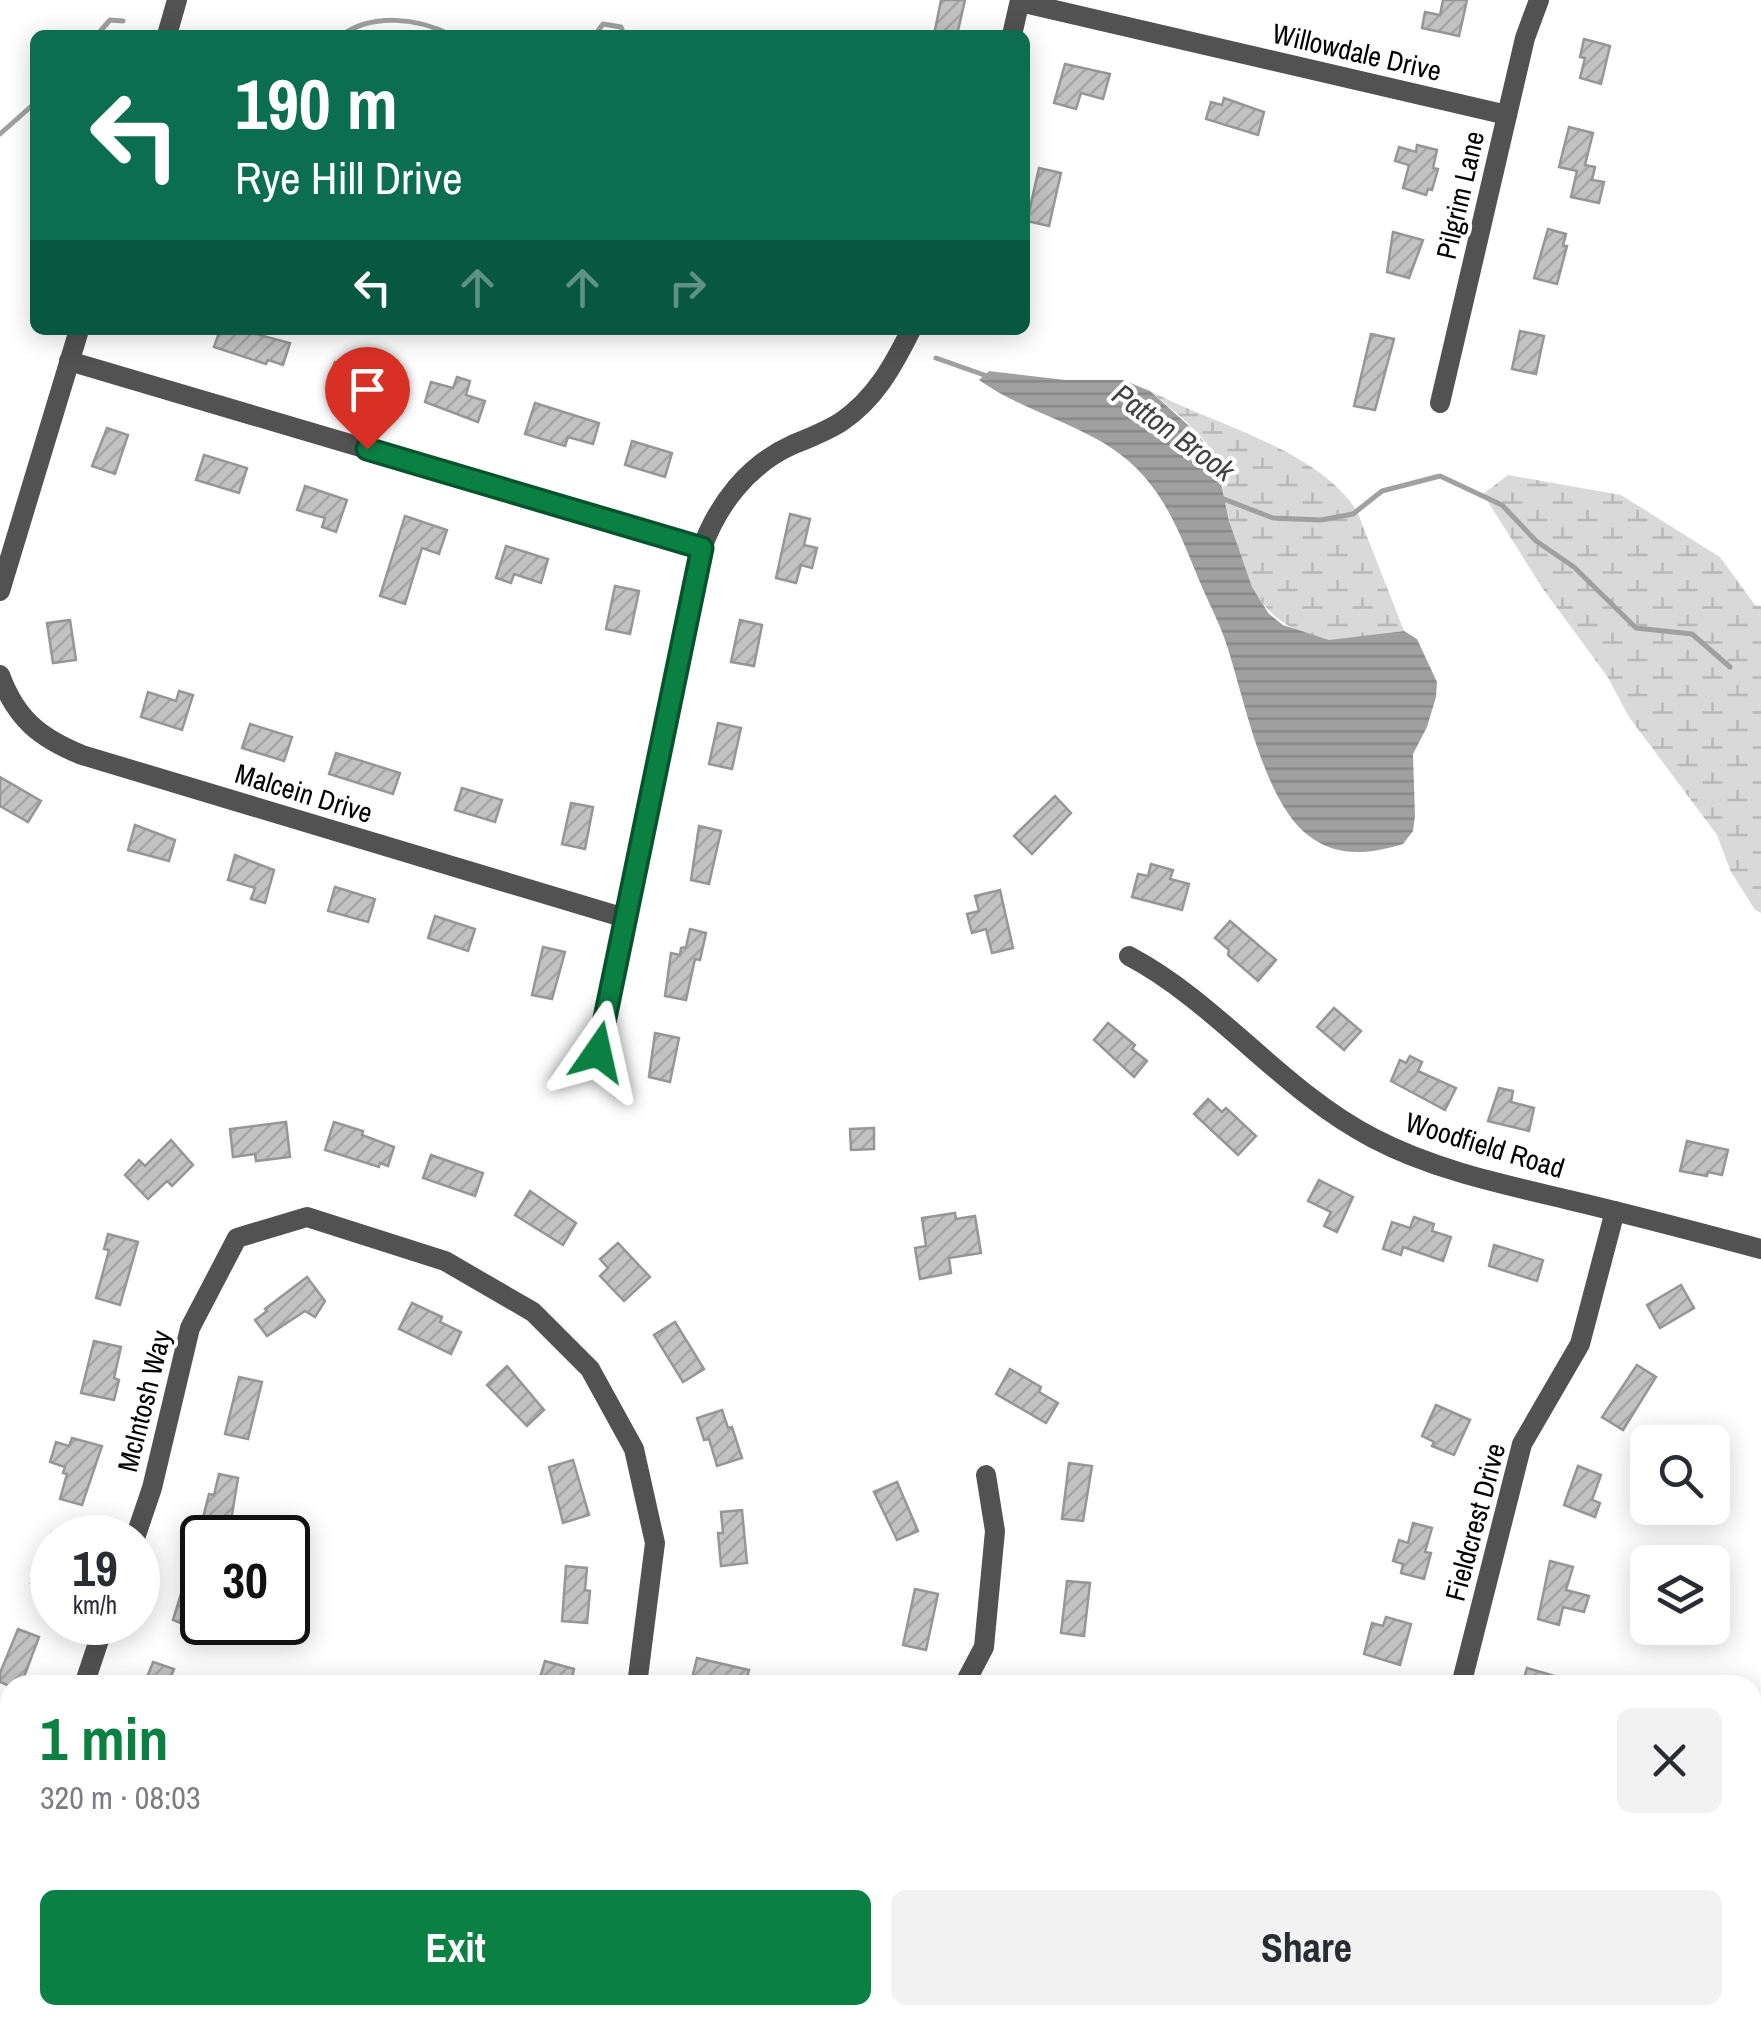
<!DOCTYPE html>
<meta charset="utf-8">
<style>
body{margin:0;font-family:"Archivo Narrow",sans-serif;background:#f2f2f3;color:#2b2b33;height:100vh;display:flex;flex-direction:column;font-size:38px;white-space:nowrap}
*{box-sizing:border-box;margin:0}
p{font-size:32px;color:#7c7c81}
.icon{flex:none;width:55px;height:55px;fill:none;stroke:currentColor;stroke-width:2;stroke-linecap:round;stroke-linejoin:round}
.map{position:relative;flex:1;overflow:hidden}
.drawer{position:absolute;left:0px;top:1675px;width:1762px;height:350px;display:flex;flex-direction:column;background:#fff;border-radius:30px 30px 0 0;box-shadow:0 5px 25px #0003}
.drawer>*{flex:none}
.top-card{position:absolute;left:30px;top:30px;width:1000px;height:305px;border-radius:15px;box-shadow:0 5px 25px #0003;background:#0b6e4f;color:#fff;overflow:hidden}
.buttons{position:absolute;left:1630px;top:1425px;display:grid;gap:20px}
.buttons a{display:grid;place-items:center;width:100px;height:100px;border-radius:15px;background:#fff;box-shadow:0 5px 25px #0003;font-size:50px}
.speed{position:absolute;left:30px;top:1515px;display:flex;gap:20px;font-size:50px;font-weight:700;text-align:center}
.speed>*{display:grid;place-content:center;width:130px;height:130px;border-radius:50%;background:#fff;box-shadow:0 5px 25px #0003;line-height:1}
.speed small{font-size:25px;font-weight:400}
.speed .limit{border:5px solid #111;border-radius:15px;background:#fff;color:#111}
.pin{position:absolute;display:grid;place-items:center;width:85px;height:85px;color:#fff;margin:-102px -42px;border-radius:50% 50% 50% 0;rotate:-45deg;box-shadow:0 0 10px #0007}
.pin .icon{rotate:45deg}
.me{position:absolute;width:110px;margin:-55px;rotate:11deg;stroke-linejoin:round;filter:drop-shadow(0 0 8px #0008)}
.turn{display:flex;align-items:center;gap:35px;height:210px;padding:0 40px;font-size:45px}
.turn .icon{width:130px;height:130px;stroke-width:2.5}
.turn b{display:block;font-size:70px;line-height:85px}
.lanes{display:flex;align-items:center;height:95px;padding:0 40px;background:#0003;justify-content:center;gap:50px;direction:ltr}
.lanes .off{opacity:.35}
.round{display:grid;place-items:center;flex:none;width:105px;height:105px;border-radius:15px;background:#f2f2f3}
.head{display:flex;align-items:center;justify-content:space-between;height:170px;padding:0 40px}
h1{font-size:60px;font-weight:700;line-height:75px;color:#0b8043}
.cta{display:flex;gap:20px;margin-top:auto;padding:20px 40px}
.cta a{flex:1;height:115px;border-radius:15px;background:#0b8043;color:#fff;font-size:40px;font-weight:700;line-height:115px;text-align:center}
.cta a+a{background:#f2f2f3;color:#2b2b33}
.map>svg:first-child{display:block}
</style>
<div class="map">
<svg width="1761" height="2025" viewBox="0 0 1761 2025">
<defs>
<pattern id="wetland-marsh" width="20" height="14" patternUnits="userSpaceOnUse" patternTransform="scale(2.5)"><rect width="20" height="14" fill="#d9d9d9"/><path d="M1 5h8M5 5V1M11 12h8M15 12V8" fill="none" stroke="#b8b8b8"/></pattern>
<pattern id="water-rules" width="6" height="5" patternUnits="userSpaceOnUse" patternTransform="scale(2.5)"><rect width="6" height="5" fill="#a0a0a0"/><path d="M0 2.5h6" fill="none" stroke="#888"/></pattern>
<pattern id="building-hatch" width="6" height="6" patternUnits="userSpaceOnUse" patternTransform="scale(2.5)"><rect width="6" height="6" fill="#c2c2c2"/><path d="M-1 1l2-2M0 6l6-6M5 7l2-2" fill="none" stroke="#a5a5a5"/></pattern>
</defs>
<rect width="100%" height="100%" fill="#fff"/>
<g fill="url(#wetland-marsh)">
<path d="M 1150,391 C 1213,424 1317,449 1357,511 L 1404,631 C 1379,633 1352,644 1328,640 C 1258,628 1240,572 1227,510 C 1223,494 1222,472 1215,457 C 1201,430 1173,411 1150,391 Z"/>
<path d="M 1508,475 L 1621,495 L 1720,557 L 1755,605 L 1761,606 L 1761,913 L 1755,910 L 1731,872 L 1717,835 L 1629,717 L 1607,676 L 1543,589 L 1483,494 Z"/>
</g>
<path fill="url(#water-rules)" d="M 989,371 L 1065,380 L 1123,380 L 1150,391 L 1197,433 L 1216,459 L 1229,521 L 1252,587 L 1269,614 L 1283,625 L 1329,640 L 1404,631 L 1417,639 L 1437,682 L 1436,697 L 1427,727 L 1413,754 L 1415,816 L 1413,831 L 1403,844 C 1370,854 1338,858 1309,836 C 1263,802 1244,696 1226,643 C 1220,624 1210,606 1202,587 C 1187,552 1175,516 1151,485 C 1108,427 1035,420 979,380 Z"/>
<g fill="none" stroke-linecap="round" stroke-linejoin="round">
<g stroke="#a0a0a0" stroke-width="5">
<path d="M 97,35 L 110,20 L 123,21"/>
<path d="M 342,35 C 373,13 418,18 451,35"/>
<path d="M 595,35 L 603,24 L 621,27 L 624,35"/>
<path d="M 0,134 L 35,103"/>
<path d="M 936,358 L 987,376"/>
<path d="M 1221,498 L 1273,518 L 1321,520 L 1353,514 L 1382,491 L 1440,476 L 1502,505 L 1536,541 L 1574,567 L 1636,628 L 1692,634 L 1730,667"/>
</g>
</g>
<g fill="url(#building-hatch)" stroke="#969696" stroke-width="2.5">
<path d="M 941,0 L 965,0 L 957,35 L 934,35 Z"/>
<path d="M 1443,0 L 1467,0 L 1459,36 L 1422,28 L 1425,12 L 1440,15 Z"/>
<path d="M 1584,39 L 1610,46 L 1601,84 L 1580,78 L 1585,58 L 1580,57 Z"/>
<path d="M 1065,64 L 1110,74 L 1103,99 L 1081,93 L 1076,109 L 1054,103 Z"/>
<path d="M 1224,98 L 1264,112 L 1258,135 L 1206,119 L 1211,102 L 1222,105 Z"/>
<path d="M 1569,127 L 1593,133 L 1585,165 L 1595,167 L 1592,180 L 1604,182 L 1599,203 L 1571,197 L 1577,171 L 1559,167 Z"/>
<path d="M 1417,145 L 1437,150 L 1433,168 L 1438,169 L 1432,190 L 1428,189 L 1426,195 L 1403,188 L 1409,165 L 1395,161 L 1399,147 L 1416,152 Z"/>
<path d="M 1039,168 L 1061,173 L 1049,226 L 1027,221 Z"/>
<path d="M 1548,229 L 1566,234 L 1563,246 L 1567,246 L 1557,284 L 1534,278 Z"/>
<path d="M 1393,232 L 1423,240 L 1409,278 L 1387,272 Z"/>
<path d="M 220,330 L 241,330 L 290,343 L 283,365 L 268,360 L 266,364 L 214,347 Z"/>
<path d="M 1520,331 L 1544,336 L 1536,374 L 1512,369 Z"/>
<path d="M 1371,334 L 1394,339 L 1375,410 L 1354,406 Z"/>
<path d="M 378,355 L 395,360 L 389,378 L 394,380 L 387,401 L 328,382 L 335,362 L 373,371 Z"/>
<path d="M 457,377 L 470,381 L 466,395 L 485,401 L 478,422 L 425,402 L 431,382 L 453,388 Z"/>
<path d="M 535,403 L 599,423 L 593,444 L 568,437 L 565,446 L 525,434 Z"/>
<path d="M 107,428 L 128,435 L 115,474 L 92,466 Z"/>
<path d="M 632,441 L 672,453 L 665,477 L 625,465 Z"/>
<path d="M 204,455 L 247,468 L 239,493 L 196,480 Z"/>
<path d="M 305,486 L 347,500 L 336,532 L 322,527 L 325,518 L 297,510 Z"/>
<path d="M 790,514 L 810,519 L 804,545 L 817,548 L 812,568 L 801,565 L 796,583 L 776,578 Z"/>
<path d="M 405,516 L 447,530 L 439,554 L 422,548 L 405,604 L 380,596 Z"/>
<path d="M 506,546 L 548,559 L 541,583 L 514,574 L 511,583 L 496,578 Z"/>
<path d="M 615,586 L 639,591 L 630,634 L 606,629 Z"/>
<path d="M 70,620 L 76,660 L 53,663 L 47,623 Z"/>
<path d="M 740,620 L 762,625 L 754,666 L 731,662 Z"/>
<path d="M 179,691 L 193,695 L 182,730 L 141,717 L 148,692 L 176,701 Z"/>
<path d="M 718,723 L 741,728 L 732,769 L 709,764 Z"/>
<path d="M 250,724 L 292,737 L 284,761 L 242,748 Z"/>
<path d="M 336,753 L 400,773 L 393,794 L 329,774 Z"/>
<path d="M 0,777 L 41,801 L 28,822 L 0,806 Z"/>
<path d="M 462,788 L 502,800 L 495,822 L 455,810 Z"/>
<path d="M 1055,796 L 1071,813 L 1032,854 L 1014,836 Z"/>
<path d="M 571,803 L 593,807 L 585,849 L 562,844 Z"/>
<path d="M 135,825 L 175,840 L 169,861 L 128,850 Z"/>
<path d="M 699,826 L 721,831 L 709,884 L 691,880 Z"/>
<path d="M 235,855 L 274,870 L 265,903 L 251,899 L 255,888 L 228,880 Z"/>
<path d="M 1151,864 L 1173,870 L 1170,879 L 1189,884 L 1182,910 L 1132,897 L 1138,874 L 1148,876 Z"/>
<path d="M 335,887 L 375,899 L 368,922 L 328,911 Z"/>
<path d="M 1000,890 L 1013,948 L 992,953 L 986,929 L 972,933 L 967,914 L 979,911 L 975,896 Z"/>
<path d="M 435,916 L 475,929 L 468,951 L 428,938 Z"/>
<path d="M 1230,921 L 1276,960 L 1258,981 L 1228,955 L 1229,950 L 1215,938 Z"/>
<path d="M 690,929 L 706,933 L 700,960 L 695,959 L 686,1000 L 665,996 L 671,953 L 680,955 L 681,948 L 686,947 Z"/>
<path d="M 543,947 L 565,952 L 552,999 L 532,995 Z"/>
<path d="M 1334,1008 L 1361,1031 L 1344,1050 L 1317,1027 Z"/>
<path d="M 1108,1023 L 1135,1045 L 1132,1049 L 1147,1061 L 1134,1077 L 1094,1040 Z"/>
<path d="M 655,1033 L 679,1038 L 670,1082 L 649,1077 Z"/>
<path d="M 1410,1056 L 1422,1062 L 1418,1071 L 1456,1088 L 1445,1110 L 1391,1081 L 1400,1060 L 1406,1063 Z"/>
<path d="M 1499,1088 L 1513,1091 L 1511,1102 L 1534,1108 L 1529,1131 L 1488,1121 Z"/>
<path d="M 1208,1099 L 1222,1112 L 1226,1108 L 1256,1136 L 1238,1155 L 1194,1114 Z"/>
<path d="M 286,1122 L 290,1157 L 256,1161 L 255,1154 L 233,1157 L 230,1129 Z"/>
<path d="M 334,1122 L 363,1131 L 362,1135 L 394,1147 L 388,1166 L 380,1163 L 379,1167 L 325,1150 Z"/>
<path d="M 874,1128 L 874,1149 L 851,1150 L 850,1129 Z"/>
<path d="M 171,1140 L 193,1165 L 172,1186 L 167,1181 L 148,1199 L 125,1175 L 139,1160 L 145,1166 Z"/>
<path d="M 1687,1141 L 1728,1150 L 1722,1175 L 1708,1172 L 1707,1176 L 1680,1171 Z"/>
<path d="M 431,1155 L 483,1173 L 475,1196 L 423,1178 Z"/>
<path d="M 1319,1180 L 1353,1197 L 1337,1232 L 1324,1226 L 1331,1212 L 1308,1201 Z"/>
<path d="M 530,1191 L 576,1223 L 563,1245 L 515,1215 Z"/>
<path d="M 955,1213 L 956,1219 L 975,1216 L 981,1253 L 949,1258 L 951,1273 L 920,1279 L 915,1248 L 926,1246 L 922,1218 Z"/>
<path d="M 1414,1217 L 1434,1224 L 1432,1231 L 1451,1237 L 1443,1261 L 1403,1247 L 1401,1255 L 1383,1249 L 1392,1222 L 1410,1228 Z"/>
<path d="M 108,1234 L 138,1242 L 120,1305 L 96,1298 L 109,1250 L 104,1249 Z"/>
<path d="M 618,1243 L 650,1277 L 624,1301 L 600,1276 L 608,1268 L 600,1259 Z"/>
<path d="M 1494,1245 L 1543,1260 L 1537,1281 L 1489,1266 Z"/>
<path d="M 307,1277 L 325,1301 L 315,1317 L 305,1311 L 267,1336 L 255,1320 L 267,1311 L 265,1309 Z"/>
<path d="M 1681,1285 L 1694,1308 L 1660,1328 L 1647,1305 Z"/>
<path d="M 412,1303 L 442,1317 L 440,1322 L 461,1332 L 451,1354 L 399,1329 Z"/>
<path d="M 675,1322 L 704,1369 L 683,1382 L 654,1335 Z"/>
<path d="M 94,1341 L 121,1347 L 114,1378 L 119,1380 L 114,1400 L 81,1393 Z"/>
<path d="M 1637,1365 L 1656,1377 L 1623,1430 L 1602,1417 Z"/>
<path d="M 507,1366 L 544,1410 L 527,1426 L 487,1385 Z"/>
<path d="M 1010,1369 L 1041,1387 L 1039,1392 L 1058,1403 L 1046,1423 L 996,1394 Z"/>
<path d="M 239,1377 L 262,1382 L 248,1439 L 225,1434 Z"/>
<path d="M 1436,1405 L 1470,1420 L 1454,1455 L 1432,1446 L 1434,1442 L 1422,1436 Z"/>
<path d="M 722,1410 L 728,1428 L 732,1427 L 742,1458 L 717,1466 L 709,1439 L 704,1440 L 697,1418 Z"/>
<path d="M 72,1438 L 102,1446 L 82,1505 L 60,1499 L 67,1474 L 63,1473 L 65,1467 L 50,1462 L 56,1442 L 69,1446 Z"/>
<path d="M 573,1460 L 589,1515 L 563,1523 L 549,1467 Z"/>
<path d="M 1069,1463 L 1092,1466 L 1083,1521 L 1062,1519 Z"/>
<path d="M 1578,1466 L 1601,1475 L 1592,1500 L 1600,1503 L 1595,1517 L 1564,1505 Z"/>
<path d="M 219,1474 L 238,1478 L 229,1533 L 201,1526 L 209,1494 L 214,1495 Z"/>
<path d="M 897,1482 L 918,1531 L 897,1540 L 874,1492 Z"/>
<path d="M 742,1510 L 747,1563 L 721,1566 L 718,1533 L 723,1533 L 721,1512 Z"/>
<path d="M 1413,1523 L 1432,1528 L 1425,1552 L 1431,1553 L 1424,1579 L 1401,1573 L 1403,1564 L 1393,1561 L 1399,1540 L 1408,1543 Z"/>
<path d="M 52,1532 L 52,1591 L 31,1583 Z"/>
<path d="M 1550,1561 L 1573,1567 L 1566,1590 L 1589,1596 L 1584,1612 L 1563,1607 L 1559,1625 L 1538,1619 Z"/>
<path d="M 190,1564 L 202,1569 L 202,1603 L 193,1628 L 173,1620 Z"/>
<path d="M 566,1566 L 587,1568 L 585,1590 L 590,1591 L 587,1623 L 562,1621 Z"/>
<path d="M 1067,1581 L 1090,1583 L 1084,1636 L 1061,1633 Z"/>
<path d="M 915,1589 L 938,1594 L 926,1650 L 903,1645 Z"/>
<path d="M 1386,1617 L 1411,1624 L 1400,1665 L 1364,1654 L 1372,1623 L 1383,1626 Z"/>
<path d="M 18,1629 L 39,1637 L 21,1685 L 7,1685 L 0,1682 L 0,1673 Z"/>
<path d="M 697,1658 L 749,1670 L 745,1685 L 691,1682 Z"/>
<path d="M 545,1661 L 574,1669 L 570,1685 L 539,1681 Z"/>
<path d="M 153,1662 L 174,1669 L 168,1685 L 144,1685 Z"/>
<path d="M 1527,1668 L 1572,1681 L 1571,1685 L 1522,1685 Z"/>
</g>
<g fill="none" stroke-linecap="round" stroke-linejoin="round">
<g stroke="#525252" stroke-width="20">
<path d="M 1020,2 L 1507,115"/>
<path d="M 167,35 L 177,0"/>
<path d="M 1012,35 L 1020,0"/>
<path d="M 69,361 L 702,548"/>
<path d="M 1440,403 L 1525,38 L 1539,0"/>
<path d="M 0,591 L 79,330"/>
<path d="M 0,675 C 16,719 40,738 82,755 L 625,918"/>
<path d="M 1129,956 C 1218,1003 1282,1091 1373,1138 C 1434,1170 1502,1184 1569,1200 C 1633,1215 1697,1232 1761,1249"/>
<path d="M 598,1052 L 702,548 C 718,504 748,465 792,445 C 809,438 825,432 841,422 C 875,399 893,366 911,330"/>
<path d="M 135,1538 L 152,1488 L 190,1328 L 237,1238 L 307,1217 L 445,1261 L 533,1312 L 590,1369 L 634,1449 L 655,1543 L 637,1685"/>
<path d="M 84,1685 L 105,1622"/>
<path d="M 964,1685 L 984,1647 L 995,1531 L 986,1475"/>
<path d="M 1461,1685 L 1522,1444 L 1580,1344 L 1615,1211"/>
<path d="M 0,1745 L 10,1749"/>
<path d="M 605,2015 L 627,2025"/>
<path d="M 76,2025 L 80,2015"/>
</g>
</g>
<g fill="none" stroke-linecap="round" stroke-linejoin="round">
<defs>
<path id="route" d="M 367,449 L 702,548 L 598,1052"/>
</defs>
<use href="#route" stroke="#07532c" stroke-width="25"/>
<use href="#route" stroke="#0b8043" stroke-width="18"/>
</g>
<g text-anchor="middle" dominant-baseline="central" stroke-width="8" stroke-linejoin="round" paint-order="stroke">
<g font-size="28" fill="#000" stroke="#fff">
<text transform="translate(1357 52) rotate(13)">Willowdale Drive</text>
<text transform="translate(1460 195) rotate(-77)">Pilgrim Lane</text>
<text transform="translate(304 793) rotate(17)">Malcein Drive</text>
<text transform="translate(1485 1145) rotate(17)">Woodfield Road</text>
<text transform="translate(144 1401) rotate(-76)">McIntosh Way</text>
<text transform="translate(1475 1522) rotate(-75)">Fieldcrest Drive</text>
</g>
<g font-size="30" font-style="italic" fill="#414141" stroke="#fff">
<text transform="translate(1174 432) rotate(36)">Patton Brook</text>
</g>
</g>
</svg>
<div class="buttons">
<a><svg class="icon" aria-label="search" viewBox="0 0 24 24"><circle cx="10" cy="10" r="6"/><path d="M15 15l6 6"/></svg></a>
<a><svg class="icon" aria-label="layers" viewBox="0 0 24 24"><path d="M12 4l9 5-9 5-9-5zM3 14l9 5 9-5"/></svg></a>
</div>
<div class="speed"><div>19<small>km/h</small></div><div class="limit">30</div></div>
<div class="pin" style="left:367px;top:449px;background:#d93025"><svg class="icon" aria-label="arrive" viewBox="0 0 24 24"><path d="M6 21V4h12l-3 4 3 4H6"/></svg></div>
<svg class="me" style="left:598px;top:1052px" viewBox="-20 -20 40 40"><path d="M0-17L14 15 0 8-14 15z" fill="#0b8043" stroke="#fff" stroke-width="4"/></svg>
<div class="top-card">
<div class="turn"><svg class="icon" aria-label="left" viewBox="0 0 24 24"><path d="M17 20v-9H6M10 6l-5 5 5 5"/></svg><div><b>190 m</b>Rye Hill Drive</div></div>
<div class="lanes"><svg class="icon" aria-label="left" viewBox="0 0 24 24"><path d="M17 20v-9H6M10 6l-5 5 5 5"/></svg><svg class="icon off" aria-label="ahead" viewBox="0 0 24 24"><path d="M12 20V5M6 11l6-6 6 6"/></svg><svg class="icon off" aria-label="ahead" viewBox="0 0 24 24"><path d="M12 20V5M6 11l6-6 6 6"/></svg><svg class="icon off" aria-label="right" viewBox="0 0 24 24"><path d="M7 20v-9h11M14 6l5 5-5 5"/></svg></div>
</div>
<section class="drawer">
<div class="head"><div><h1>1 min</h1><p>320 m · 08:03</p></div><a class="round"><svg class="icon" aria-label="close" viewBox="0 0 24 24"><path d="M6 6l12 12M18 6L6 18"/></svg></a></div>
<div class="cta"><a>Exit</a><a>Share</a></div>
</section>
</div>
